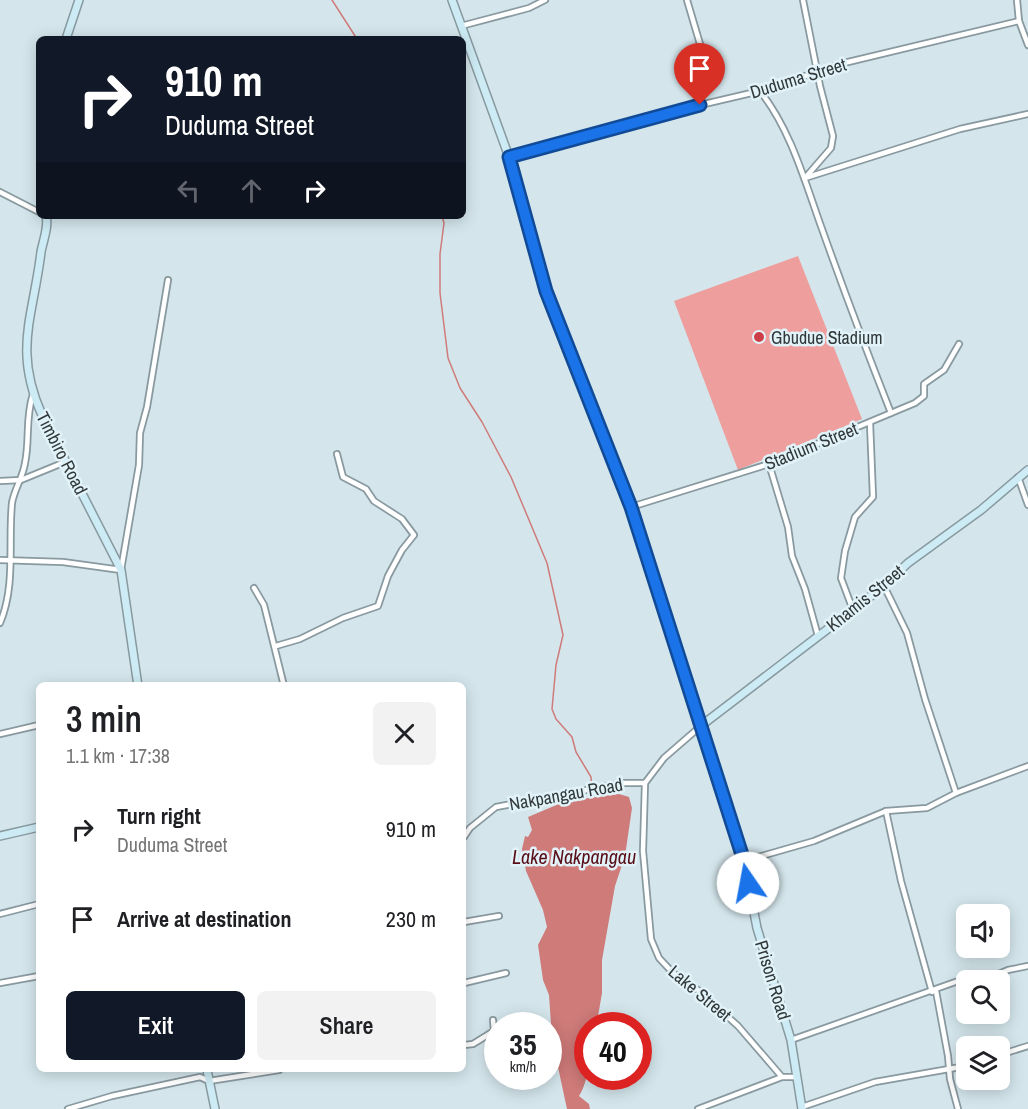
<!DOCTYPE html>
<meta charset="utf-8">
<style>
body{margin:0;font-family:"Archivo Narrow",sans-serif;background:#f2f2f2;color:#202124;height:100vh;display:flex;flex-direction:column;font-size:22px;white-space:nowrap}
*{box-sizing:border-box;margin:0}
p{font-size:20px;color:#757577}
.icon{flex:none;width:33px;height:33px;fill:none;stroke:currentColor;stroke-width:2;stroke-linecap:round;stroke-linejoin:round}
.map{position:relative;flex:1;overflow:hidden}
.details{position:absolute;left:36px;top:682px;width:430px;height:390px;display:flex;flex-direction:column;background:#fff;border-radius:9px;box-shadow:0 3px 15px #0003}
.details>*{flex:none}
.top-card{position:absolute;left:36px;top:36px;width:430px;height:183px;border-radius:9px;box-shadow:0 3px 15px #0003;background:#111827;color:#fff;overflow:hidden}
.tools{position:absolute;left:956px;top:904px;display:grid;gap:12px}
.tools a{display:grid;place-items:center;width:54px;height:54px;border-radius:9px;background:#fff;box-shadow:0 3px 15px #0003;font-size:30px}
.speed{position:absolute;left:484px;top:1012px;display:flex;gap:12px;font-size:30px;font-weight:700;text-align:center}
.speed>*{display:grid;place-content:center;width:78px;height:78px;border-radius:50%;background:#fff;box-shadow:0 3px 15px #0003;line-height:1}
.speed small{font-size:15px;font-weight:400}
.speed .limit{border:9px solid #d22;background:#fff;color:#111}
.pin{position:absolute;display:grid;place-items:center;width:51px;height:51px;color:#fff;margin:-62px -26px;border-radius:50% 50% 50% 0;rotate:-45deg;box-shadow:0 0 6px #0007}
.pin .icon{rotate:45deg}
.me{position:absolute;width:66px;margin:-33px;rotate:348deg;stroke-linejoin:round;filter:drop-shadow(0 0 4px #0008)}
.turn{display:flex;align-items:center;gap:21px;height:126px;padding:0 30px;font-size:27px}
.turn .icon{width:78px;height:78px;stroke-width:2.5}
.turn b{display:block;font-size:42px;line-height:51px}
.lanes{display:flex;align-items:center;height:57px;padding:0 30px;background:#0003;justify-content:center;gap:30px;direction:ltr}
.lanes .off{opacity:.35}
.round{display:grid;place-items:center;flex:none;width:63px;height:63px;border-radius:9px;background:#f2f2f2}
.head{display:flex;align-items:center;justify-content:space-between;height:102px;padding:0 30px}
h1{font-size:36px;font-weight:600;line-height:45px}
.action{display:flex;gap:12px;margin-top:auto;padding:12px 30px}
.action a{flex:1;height:69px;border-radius:9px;background:#111827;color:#fff;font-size:24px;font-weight:600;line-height:69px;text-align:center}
.action a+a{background:#f2f2f2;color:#202124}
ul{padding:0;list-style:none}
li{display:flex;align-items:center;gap:18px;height:90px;padding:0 30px}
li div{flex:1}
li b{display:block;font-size:22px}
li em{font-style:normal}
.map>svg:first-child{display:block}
</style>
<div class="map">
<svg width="1028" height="1109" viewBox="0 0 1028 1109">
<rect width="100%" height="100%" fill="#d4e6ec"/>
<path fill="#ee9e9c" d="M 798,256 L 862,419 L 738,470 L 674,301 Z"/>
<path fill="#cf7b7a" d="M 619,794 L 629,797 L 632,808 L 625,856 L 615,886 L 602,960 L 602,993 L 597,1022 L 596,1026 L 588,1026 C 588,1049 592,1075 579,1096 L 589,1104 L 590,1109 L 567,1109 L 552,1039 L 549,995 L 543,980 L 538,945 L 547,927 L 543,910 L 526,871 L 522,849 L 525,836 L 528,837 L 532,830 L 528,817 L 566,801 Z"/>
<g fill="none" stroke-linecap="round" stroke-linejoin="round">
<g stroke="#cf7b7a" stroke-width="1.5">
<path d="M 332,0 L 357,39"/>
<path d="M 442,216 L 444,223 L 440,254 L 440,293 L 448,358 L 460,388 L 482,422 L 511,477 L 547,563 L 563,635 L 556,665 L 552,709 L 556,719 L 572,737 L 576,752 L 591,777 L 592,788"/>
</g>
<defs>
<g id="street">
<path d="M 687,0 L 700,44 L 694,59 L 694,74 L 700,105"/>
<path d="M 803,0 L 820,86 L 833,136 L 831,148 L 805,178"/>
<path d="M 1017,0 L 1019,21 L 1028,45"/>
<path d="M 461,26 L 529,8 L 545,0"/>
<path d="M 760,91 C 791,130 805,182 822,229 C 844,291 867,352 891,413"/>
<path d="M 509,157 L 700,105 L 760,91 L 844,63 L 1019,21"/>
<path d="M 805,178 L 960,129 L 1028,114"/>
<path d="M 0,192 L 39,212"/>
<path d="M 769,464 L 788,527 L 792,556 L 805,589 L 818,636"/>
<path d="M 1018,477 L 1028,505"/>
<path d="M 0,481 L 21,480 L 65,462"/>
<path d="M 631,507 L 769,464 L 915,403 L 924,396 L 924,384 L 944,370 L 959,344"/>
<path d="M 0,560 L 63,562 L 121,570 L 139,465 L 140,433 L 147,407 L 168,280"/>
<path d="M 884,586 L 907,633 L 925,699 L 956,793"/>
<path d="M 254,588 L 264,605 L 284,686"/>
<path d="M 853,610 L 841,578 L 845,551 L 855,517 L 873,497 L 870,423"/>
<path d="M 0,623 C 16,586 8,541 12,503 C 14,490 23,477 25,463 C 30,440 25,418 33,394"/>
<path d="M 276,646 L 300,639 L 343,618 L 378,606 L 388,576 L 402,550 L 414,535 L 402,519 L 374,501 L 366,489 L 343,477 L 337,454"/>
<path d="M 702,725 L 664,758 L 645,783 L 643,851 L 651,939 L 659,958 L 673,973 L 698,990 L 738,1026 L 782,1077 L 797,1077"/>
<path d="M 0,734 L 39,725"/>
<path d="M 886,811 L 901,881 L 932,992"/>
<path d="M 464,837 L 470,828 L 496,807 L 624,783 L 645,783"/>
<path d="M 744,861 L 814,841 L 886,811 L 927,808 L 956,793 L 1028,766"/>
<path d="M 0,914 L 39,904"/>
<path d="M 464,922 L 499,916"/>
<path d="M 0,983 L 39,976"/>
<path d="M 464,983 L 506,973"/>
<path d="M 936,991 L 948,1056 L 950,1079 L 958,1109"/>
<path d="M 791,1040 L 961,980 L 989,978 L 1008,970 L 1028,966"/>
<path d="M 464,1045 L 473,1044 L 494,1031 L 493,1020"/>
<path d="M 999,1055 L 1028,1046"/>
<path d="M 802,1107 L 875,1082 L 966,1066"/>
<path d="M 68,1109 L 112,1096 L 200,1077 L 209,1081 L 279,1070"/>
<path d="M 698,1109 L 782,1077"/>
</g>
<g id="secondary">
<path d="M 452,0 L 509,157 L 546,291 L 631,507 L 702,725 L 744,861 L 757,928 L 791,1040 L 802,1109"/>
<path d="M 66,39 L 79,0"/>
<path d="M 46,216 C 49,226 43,241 41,252 C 33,318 13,350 42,415 L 121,570 L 138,686"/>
<path d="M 702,725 L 884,586 L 908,563 L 981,510 L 1028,470"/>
<path d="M 0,836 L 39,827"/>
<path d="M 207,1070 L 215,1109"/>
</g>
</defs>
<use href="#street" stroke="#88999f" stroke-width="8"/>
<use href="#secondary" stroke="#88999f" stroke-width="10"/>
<use href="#street" stroke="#fff" stroke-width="4.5"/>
<use href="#secondary" stroke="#cdebf4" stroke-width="7"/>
</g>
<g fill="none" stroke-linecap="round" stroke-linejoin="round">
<defs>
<path id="route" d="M 700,105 L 509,157 L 546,291 L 631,507 L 744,861 L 748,883"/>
</defs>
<use href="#route" stroke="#114b97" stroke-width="15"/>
<use href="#route" stroke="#1a73e8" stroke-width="10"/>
</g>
<circle fill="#ce3e48" stroke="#e1f3f9" stroke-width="2" cx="759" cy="337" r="6"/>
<g text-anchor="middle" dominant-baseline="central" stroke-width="5" stroke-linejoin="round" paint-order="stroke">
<g font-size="18" fill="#31383a" stroke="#e1f3f9">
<text transform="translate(798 78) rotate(-17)">Duduma Street</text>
<text transform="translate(811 446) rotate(-22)">Stadium Street</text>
<text transform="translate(62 453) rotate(63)">Timbiro Road</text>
<text transform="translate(865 598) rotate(-39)">Khamis Street</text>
<text transform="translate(566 794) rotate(-10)">Nakpangau Road</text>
<text transform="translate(773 980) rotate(73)">Prison Road</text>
<text transform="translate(700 993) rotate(40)">Lake Street</text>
</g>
<g font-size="18" fill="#31383a" stroke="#e1f3f9" text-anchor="start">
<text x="771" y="337">Gbudue Stadium</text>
</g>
<g font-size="20" font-style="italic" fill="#590d16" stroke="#e1f3f9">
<text x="574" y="856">Lake Nakpangau</text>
</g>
</g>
</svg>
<div class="tools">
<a><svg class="icon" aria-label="sound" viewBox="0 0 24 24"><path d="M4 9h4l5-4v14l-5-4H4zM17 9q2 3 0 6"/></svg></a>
<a><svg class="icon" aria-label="search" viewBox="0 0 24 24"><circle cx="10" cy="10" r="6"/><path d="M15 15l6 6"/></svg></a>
<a><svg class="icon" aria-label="layers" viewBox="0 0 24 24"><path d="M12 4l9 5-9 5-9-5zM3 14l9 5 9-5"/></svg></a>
</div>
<div class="speed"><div>35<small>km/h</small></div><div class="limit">40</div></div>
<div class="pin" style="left:700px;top:105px;background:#d93025"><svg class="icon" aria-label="arrive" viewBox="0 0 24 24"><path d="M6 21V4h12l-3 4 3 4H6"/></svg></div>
<svg class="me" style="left:748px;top:883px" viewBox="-20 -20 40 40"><circle r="19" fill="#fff"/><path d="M0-13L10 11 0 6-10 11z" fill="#1a73e8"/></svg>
<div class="top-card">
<div class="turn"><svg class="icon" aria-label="right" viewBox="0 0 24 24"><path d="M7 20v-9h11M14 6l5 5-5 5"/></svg><div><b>910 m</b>Duduma Street</div></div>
<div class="lanes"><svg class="icon off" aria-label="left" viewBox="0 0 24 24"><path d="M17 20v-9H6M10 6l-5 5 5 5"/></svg><svg class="icon off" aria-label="ahead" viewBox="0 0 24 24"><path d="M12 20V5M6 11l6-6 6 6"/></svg><svg class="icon" aria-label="right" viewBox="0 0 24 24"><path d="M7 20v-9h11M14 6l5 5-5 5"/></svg></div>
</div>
<section class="details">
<div class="head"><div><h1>3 min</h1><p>1.1 km · 17:38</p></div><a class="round"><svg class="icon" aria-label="close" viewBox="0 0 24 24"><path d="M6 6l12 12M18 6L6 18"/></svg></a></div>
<ul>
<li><svg class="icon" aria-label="right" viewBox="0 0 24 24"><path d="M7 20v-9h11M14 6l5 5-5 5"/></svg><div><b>Turn right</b><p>Duduma Street</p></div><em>910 m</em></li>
<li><svg class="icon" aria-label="arrive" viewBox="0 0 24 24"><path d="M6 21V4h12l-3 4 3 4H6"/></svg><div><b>Arrive at destination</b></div><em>230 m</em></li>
</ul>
<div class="action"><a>Exit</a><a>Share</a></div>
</section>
</div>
